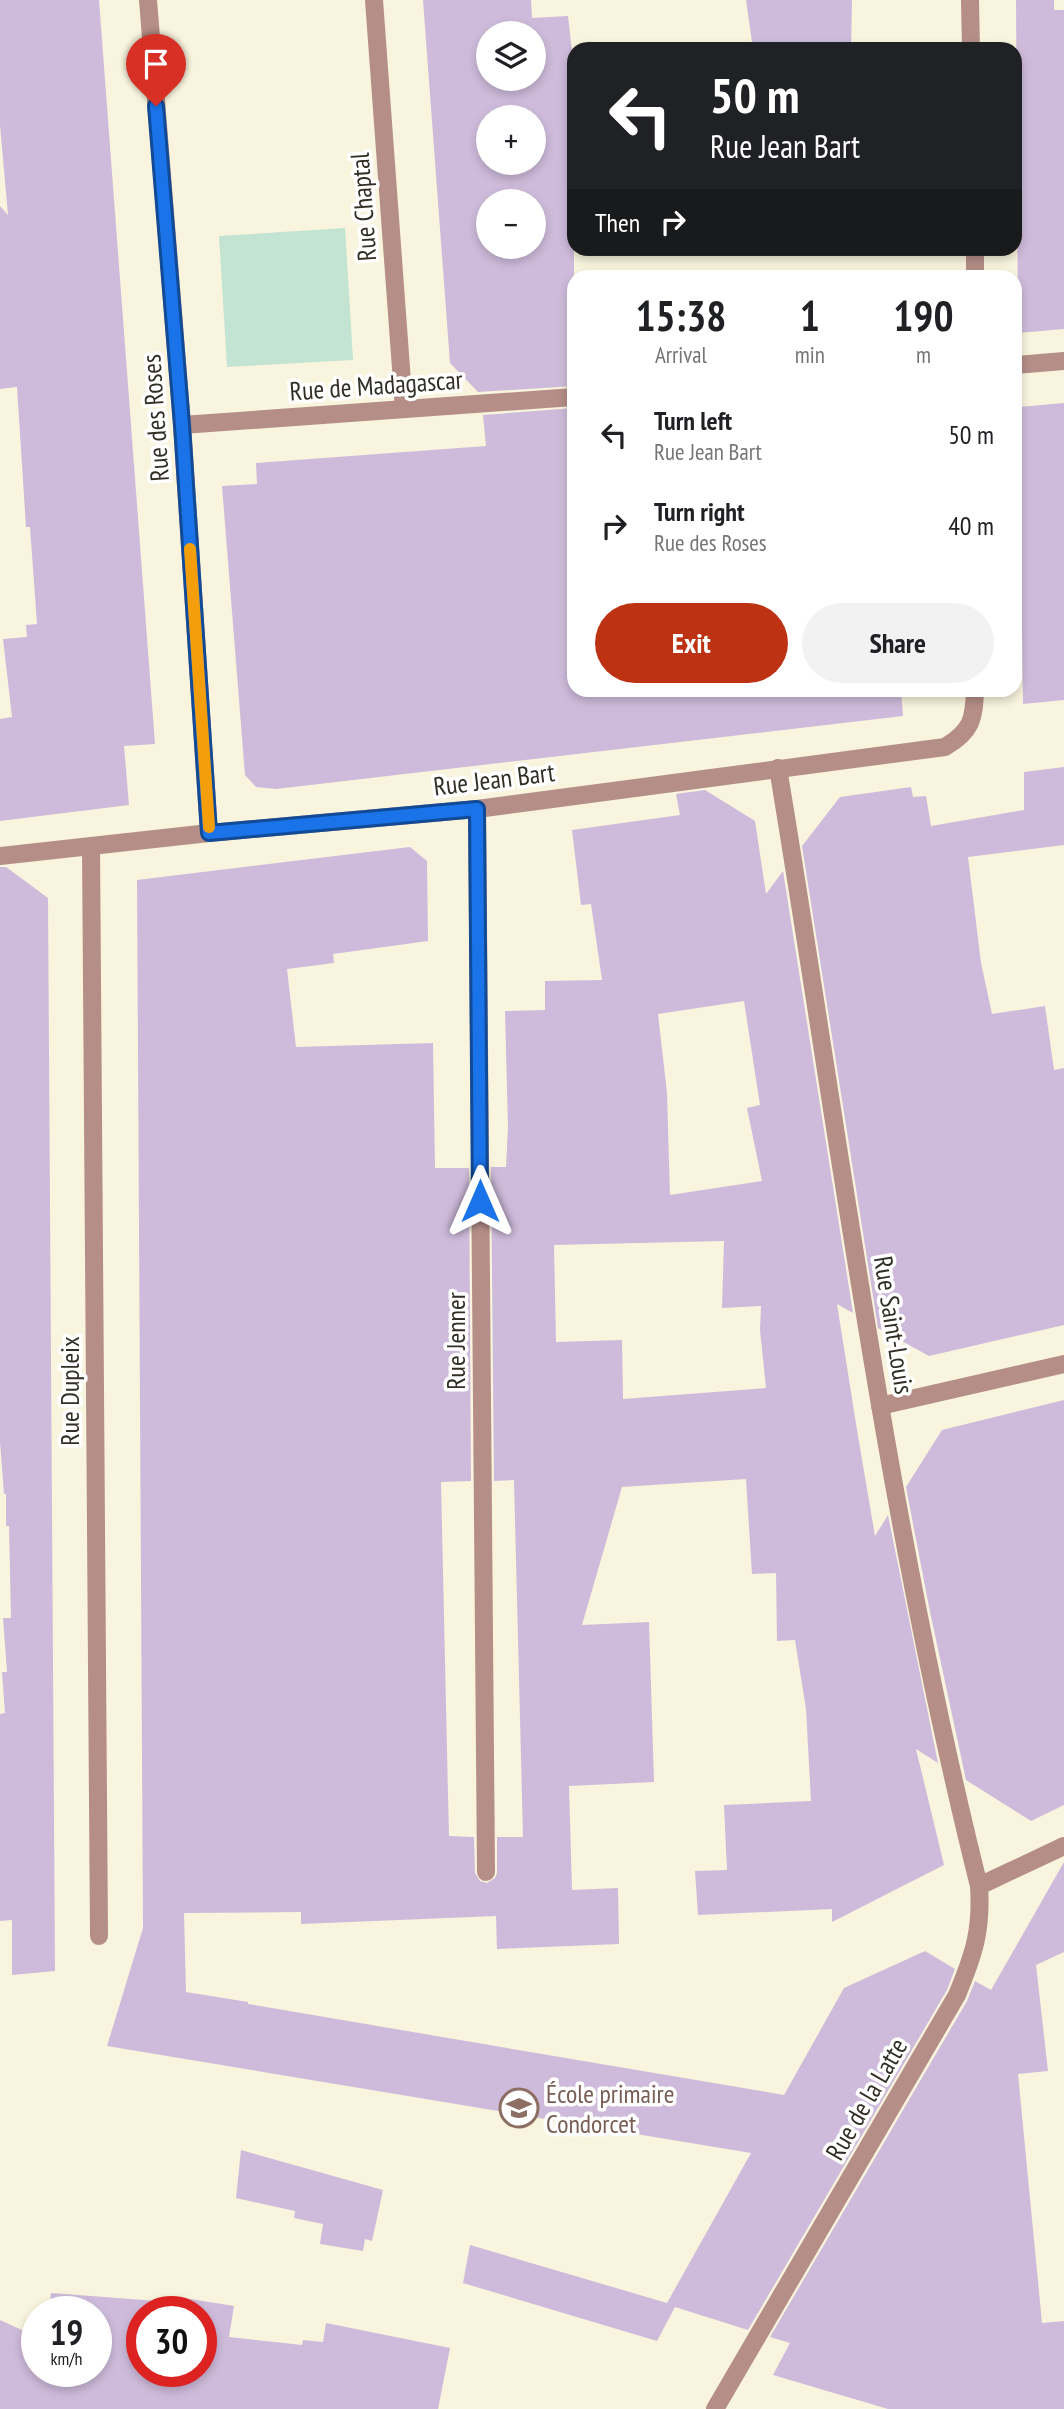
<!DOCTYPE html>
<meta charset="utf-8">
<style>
body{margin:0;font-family:"PT Sans Narrow",sans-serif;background:#f2f2f2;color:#202124;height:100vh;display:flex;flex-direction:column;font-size:26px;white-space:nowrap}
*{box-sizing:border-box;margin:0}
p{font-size:23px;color:#757577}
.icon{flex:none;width:38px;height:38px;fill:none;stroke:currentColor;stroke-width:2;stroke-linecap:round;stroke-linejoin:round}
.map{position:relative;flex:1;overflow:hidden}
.drawer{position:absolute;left:567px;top:270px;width:455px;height:427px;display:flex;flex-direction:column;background:#fff;border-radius:21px;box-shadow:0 4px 10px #0003}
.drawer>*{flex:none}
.hud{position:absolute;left:567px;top:42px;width:455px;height:214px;border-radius:21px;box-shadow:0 4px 10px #0003;background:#202124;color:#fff;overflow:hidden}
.tools{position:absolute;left:476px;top:21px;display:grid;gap:14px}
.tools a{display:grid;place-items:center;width:70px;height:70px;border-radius:50%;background:#fff;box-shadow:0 4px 10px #0003;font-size:35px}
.speed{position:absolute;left:21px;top:2296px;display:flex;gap:14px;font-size:35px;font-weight:700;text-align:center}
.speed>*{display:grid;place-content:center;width:91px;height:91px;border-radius:50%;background:#fff;box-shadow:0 4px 10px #0003;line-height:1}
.speed small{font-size:18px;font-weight:400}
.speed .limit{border:10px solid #d22;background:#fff;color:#111}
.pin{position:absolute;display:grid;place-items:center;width:60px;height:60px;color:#fff;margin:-72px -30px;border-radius:50% 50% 50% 0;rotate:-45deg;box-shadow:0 0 7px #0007}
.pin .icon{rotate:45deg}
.me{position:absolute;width:77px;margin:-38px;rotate:0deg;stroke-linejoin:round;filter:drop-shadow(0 0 5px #0008)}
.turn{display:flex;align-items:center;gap:24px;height:147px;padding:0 28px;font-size:32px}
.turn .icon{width:91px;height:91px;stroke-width:2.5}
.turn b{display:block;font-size:49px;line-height:60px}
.then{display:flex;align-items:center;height:66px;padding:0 28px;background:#0003;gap:14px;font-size:26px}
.eta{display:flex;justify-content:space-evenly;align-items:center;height:119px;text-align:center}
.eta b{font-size:42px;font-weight:600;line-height:49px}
.button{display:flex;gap:14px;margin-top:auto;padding:14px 28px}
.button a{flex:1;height:80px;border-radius:42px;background:#bc3212;color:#fff;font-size:28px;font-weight:600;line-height:80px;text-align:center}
.button a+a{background:#f2f2f2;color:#202124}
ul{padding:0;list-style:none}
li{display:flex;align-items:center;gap:21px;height:91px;padding:0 28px}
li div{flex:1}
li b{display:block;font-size:26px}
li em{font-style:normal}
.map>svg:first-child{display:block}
</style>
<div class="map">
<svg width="1064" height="2409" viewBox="0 0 1064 2409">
<rect width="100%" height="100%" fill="#f9f4dd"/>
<path fill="#c3e4d3" d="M 345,228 L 353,360 L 227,367 L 219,236 Z"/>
<g fill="#cebbdb" fill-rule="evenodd">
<path d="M 0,0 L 99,0 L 155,744 L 124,746 L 129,805 L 0,821 L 0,719 L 12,717 L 3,639 L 27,637 L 26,625 L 37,624 L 30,527 L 26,527 L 17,387 L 0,389 L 0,206 L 8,215 L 0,125 Z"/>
<path d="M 423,0 L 531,0 L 532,18 L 568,16 L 574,69 L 574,386 L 478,392 L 450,363 ZM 488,33 L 534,33 L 534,79 L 488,79 ZM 488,117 L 534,117 L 534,163 L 488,163 ZM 488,201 L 534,201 L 534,247 L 488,247 Z"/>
<path d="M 746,0 L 852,0 L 851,49 L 753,49 Z"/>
<path d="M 1016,0 L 1054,0 L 1054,10 L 1064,10 L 1064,329 L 1018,333 Z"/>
<path d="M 1064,403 L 1064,700 L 1023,704 L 1019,407 Z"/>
<path d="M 574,408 L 574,690 L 901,690 L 903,716 L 276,789 L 256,787 L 245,775 L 222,486 L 257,484 L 256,463 L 486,446 L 483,415 Z"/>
<path d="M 1064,767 L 1064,845 L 968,857 L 981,963 L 992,1014 L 1045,1006 L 1054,1070 L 1064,1068 L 1064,1325 L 929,1356 L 878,1328 L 802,846 L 840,797 L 911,787 L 913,797 L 926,796 L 931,826 L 1024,810 L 1024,772 Z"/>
<path d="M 705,790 L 755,821 L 766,894 L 783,871 L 853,1313 L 837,1304 L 857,1430 L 875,1536 L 888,1515 L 938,1763 L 916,1749 L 944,1865 L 832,1922 L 832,1909 L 698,1915 L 695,1871 L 727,1870 L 724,1805 L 811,1801 L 806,1709 L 795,1640 L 777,1641 L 776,1573 L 752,1574 L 746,1479 L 622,1487 L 582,1625 L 649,1622 L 654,1782 L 569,1786 L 572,1890 L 618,1888 L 619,1944 L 497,1949 L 496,1916 L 301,1924 L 301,1912 L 184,1913 L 186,1992 L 248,2002 L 248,2004 L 784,2095 L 844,1988 L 925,1951 L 955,1969 L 947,1990 L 748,2330 L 675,2307 L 657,2341 L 463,2283 L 470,2245 L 667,2303 L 751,2153 L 107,2046 L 143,1928 L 137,880 L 410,847 L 427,861 L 428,941 L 333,954 L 334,963 L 287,969 L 296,1047 L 433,1043 L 435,1168 L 469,1168 L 471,1481 L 441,1482 L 448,1795 L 449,1836 L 474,1837 L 475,1873 L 480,1881 L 487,1883 L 495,1878 L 497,1873 L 497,1837 L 523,1837 L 514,1480 L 494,1481 L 491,1167 L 506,1167 L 508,1127 L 505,1011 L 545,1010 L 545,981 L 602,980 L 591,904 L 581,905 L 572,830 L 680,815 L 676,794 ZM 744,1001 L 760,1105 L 747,1108 L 762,1181 L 670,1195 L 667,1093 L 658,1014 ZM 724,1241 L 722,1308 L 761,1306 L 760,1330 L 766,1388 L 623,1399 L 622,1340 L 556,1342 L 554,1245 Z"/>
<path d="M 0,867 L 6,867 L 48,898 L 55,1971 L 12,1975 L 12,1920 L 0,1921 L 0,1714 L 5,1713 L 2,1672 L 7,1672 L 3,1618 L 11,1618 L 9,1526 L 6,1526 L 6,1494 L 4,1494 L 0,1442 Z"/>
<path d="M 1064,1400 L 1064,1805 L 1031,1821 L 966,1780 L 929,1607 L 906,1487 L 942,1430 Z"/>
<path d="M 1064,1862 L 1064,1952 L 1036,1965 L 1048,2071 L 1018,2074 L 1042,2323 L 1064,2321 L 1064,2409 L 888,2409 L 773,2375 L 790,2343 L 770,2337 L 967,2001 L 975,1981 L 991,1990 Z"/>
<path d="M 241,2150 L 383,2190 L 372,2241 L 365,2239 L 363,2251 L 320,2244 L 323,2224 L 294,2218 L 295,2211 L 236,2198 Z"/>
<path d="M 51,2293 L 184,2303 L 184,2298 L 234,2306 L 229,2337 L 302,2345 L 303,2340 L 323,2342 L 326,2323 L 450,2348 L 438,2409 L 0,2409 L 0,2320 L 37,2337 L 37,2371 L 96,2371 L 96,2312 L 49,2312 ZM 142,2312 L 201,2312 L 201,2371 L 142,2371 Z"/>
</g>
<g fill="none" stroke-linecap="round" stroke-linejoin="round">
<g stroke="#b48e87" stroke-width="18">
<path d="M 148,0 L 182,425 L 209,833"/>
<path d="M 374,0 L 404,409"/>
<path d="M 970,0 L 971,49"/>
<path d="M 975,248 L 975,276"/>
<path d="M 1015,365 L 1064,361"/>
<path d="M 182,425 L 574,397"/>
<path d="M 778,768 C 840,1142 887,1519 979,1886"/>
<path d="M 477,809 L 486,1872"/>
<path d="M 91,846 L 99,1936"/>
<path d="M 0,856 L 209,833 L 477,809 L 945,747 C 972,731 974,719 975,690"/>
<path d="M 880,1406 L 1064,1364"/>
</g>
<path stroke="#b48e87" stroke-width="18" d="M 715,2409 L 957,1995 C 974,1954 982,1930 979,1886 L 1064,1846"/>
</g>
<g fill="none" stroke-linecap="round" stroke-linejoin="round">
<defs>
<path id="route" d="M 156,106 L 182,425 L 209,833 L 477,809 L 480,1201"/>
</defs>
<use href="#route" stroke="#114b97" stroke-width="18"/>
<use href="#route" stroke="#1a73e8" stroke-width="12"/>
<path stroke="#f59e0b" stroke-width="12" d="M 190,549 L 209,827"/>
</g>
<defs>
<symbol id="school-ring" viewBox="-11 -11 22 22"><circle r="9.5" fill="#fff" stroke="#8d6e63" stroke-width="1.5"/><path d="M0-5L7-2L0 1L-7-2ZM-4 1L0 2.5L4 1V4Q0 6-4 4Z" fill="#8d6e63"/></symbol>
</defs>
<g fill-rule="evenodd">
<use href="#school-ring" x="497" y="2086" width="44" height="44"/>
</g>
<g text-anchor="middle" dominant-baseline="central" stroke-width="7" stroke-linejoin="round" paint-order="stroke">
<g font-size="26" fill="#302e25" stroke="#fff">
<text transform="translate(363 207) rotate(-94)">Rue Chaptal</text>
<text transform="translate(376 385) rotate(-4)">Rue de Madagascar</text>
<text transform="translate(155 418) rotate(-94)">Rue des Roses</text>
<text transform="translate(494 779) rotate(-7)">Rue Jean Bart</text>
<text transform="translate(894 1325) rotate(81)">Rue Saint-Louis</text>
<text transform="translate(455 1341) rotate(-90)">Rue Jenner</text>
<text transform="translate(69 1391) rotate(-90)">Rue Dupleix</text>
<text transform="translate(866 2099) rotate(-60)">Rue de la Latte</text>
</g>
<g font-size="26" fill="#785e54" stroke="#fff" text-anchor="start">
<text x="546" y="2093">École primaire<tspan x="546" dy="30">Condorcet</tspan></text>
</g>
</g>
</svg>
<div class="tools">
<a><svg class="icon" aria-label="layers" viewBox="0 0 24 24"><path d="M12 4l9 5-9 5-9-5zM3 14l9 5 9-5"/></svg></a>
<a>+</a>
<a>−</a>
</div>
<div class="speed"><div>19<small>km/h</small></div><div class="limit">30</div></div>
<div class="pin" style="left:156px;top:106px;background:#d93025"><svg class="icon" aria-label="arrive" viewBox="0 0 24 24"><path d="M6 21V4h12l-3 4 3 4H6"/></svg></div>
<svg class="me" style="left:480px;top:1201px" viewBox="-20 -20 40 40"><path d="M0-17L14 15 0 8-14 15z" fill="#1a73e8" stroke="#fff" stroke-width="4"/></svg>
<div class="hud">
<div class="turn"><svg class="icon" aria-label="left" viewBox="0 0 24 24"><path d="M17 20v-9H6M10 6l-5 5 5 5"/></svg><div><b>50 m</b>Rue Jean Bart</div></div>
<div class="then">Then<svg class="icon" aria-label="right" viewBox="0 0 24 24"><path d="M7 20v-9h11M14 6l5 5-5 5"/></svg></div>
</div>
<section class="drawer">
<div class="eta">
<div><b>15:38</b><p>Arrival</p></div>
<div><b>1</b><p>min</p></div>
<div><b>190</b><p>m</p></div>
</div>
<ul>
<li><svg class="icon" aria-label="left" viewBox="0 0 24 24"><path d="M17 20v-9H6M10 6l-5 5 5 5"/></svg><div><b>Turn left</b><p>Rue Jean Bart</p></div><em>50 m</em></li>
<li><svg class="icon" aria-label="right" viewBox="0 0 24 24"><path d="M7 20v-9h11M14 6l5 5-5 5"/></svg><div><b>Turn right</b><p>Rue des Roses</p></div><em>40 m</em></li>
</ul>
<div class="button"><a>Exit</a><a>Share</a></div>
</section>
</div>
